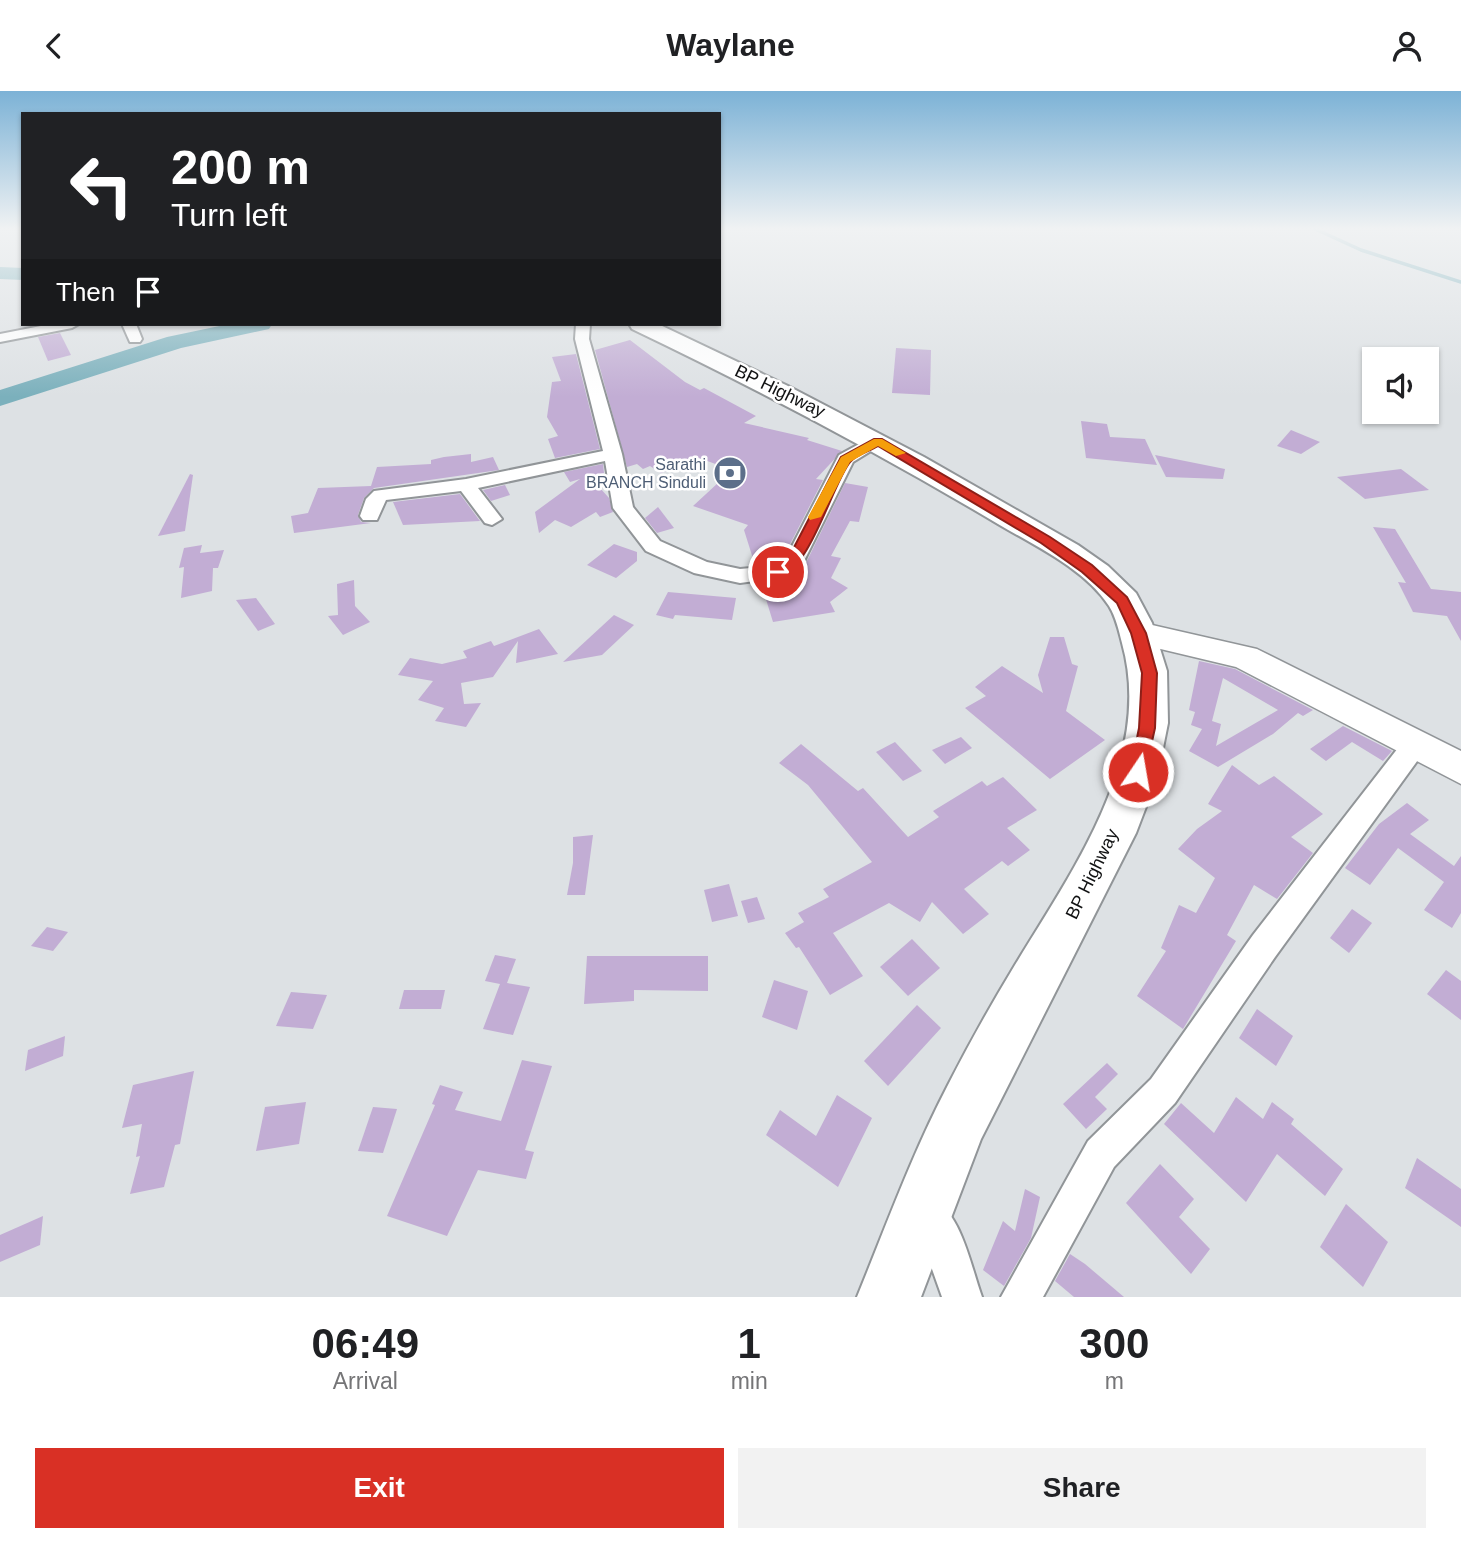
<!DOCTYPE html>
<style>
body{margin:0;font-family:Arial,sans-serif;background:#f2f2f2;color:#202124;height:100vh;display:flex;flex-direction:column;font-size:26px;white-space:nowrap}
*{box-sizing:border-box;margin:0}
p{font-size:23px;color:#757577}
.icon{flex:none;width:38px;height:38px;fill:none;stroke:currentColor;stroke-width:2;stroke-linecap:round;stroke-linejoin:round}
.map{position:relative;height:1206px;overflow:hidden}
.side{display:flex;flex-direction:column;background:#fff;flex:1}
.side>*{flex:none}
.top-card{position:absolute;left:21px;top:21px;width:700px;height:214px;border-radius:0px;box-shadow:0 2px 5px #0004;background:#202124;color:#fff;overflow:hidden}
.controls{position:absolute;left:1362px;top:256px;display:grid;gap:14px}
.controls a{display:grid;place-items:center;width:77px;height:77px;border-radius:0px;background:#fff;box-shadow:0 2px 5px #0004;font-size:35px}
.pin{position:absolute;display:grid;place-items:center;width:60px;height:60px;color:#fff;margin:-30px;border:4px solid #fff;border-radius:50%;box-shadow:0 2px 7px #0007}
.me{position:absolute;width:77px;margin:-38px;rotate:12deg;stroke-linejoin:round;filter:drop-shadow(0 0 5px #0008)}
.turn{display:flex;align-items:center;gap:24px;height:147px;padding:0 35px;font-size:32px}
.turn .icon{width:91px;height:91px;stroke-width:2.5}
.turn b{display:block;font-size:49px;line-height:60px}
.then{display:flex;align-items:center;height:66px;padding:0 35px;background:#0003;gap:14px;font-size:26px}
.eta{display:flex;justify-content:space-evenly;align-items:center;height:119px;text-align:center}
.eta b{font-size:42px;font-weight:800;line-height:49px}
.button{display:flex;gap:14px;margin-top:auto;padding:14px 35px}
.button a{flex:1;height:80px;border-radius:0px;background:#d93025;color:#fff;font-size:28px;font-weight:800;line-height:80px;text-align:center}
.button a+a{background:#f2f2f2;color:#202124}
header{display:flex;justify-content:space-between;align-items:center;height:91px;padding:0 35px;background:#fff;font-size:32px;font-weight:800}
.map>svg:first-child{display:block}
</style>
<header><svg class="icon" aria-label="back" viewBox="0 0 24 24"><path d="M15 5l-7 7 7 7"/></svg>Waylane<svg class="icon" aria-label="person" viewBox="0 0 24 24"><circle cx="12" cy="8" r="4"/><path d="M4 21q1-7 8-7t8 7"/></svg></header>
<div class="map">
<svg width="1461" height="1206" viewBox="0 0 1461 1206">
<rect width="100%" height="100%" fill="#dde1e4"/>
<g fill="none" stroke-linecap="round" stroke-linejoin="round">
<path stroke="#7bb0bc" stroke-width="3.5" d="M 1313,137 L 1361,159 L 1461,191"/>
<g fill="#7bb0bc" fill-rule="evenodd">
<path d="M 0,176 L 23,177 L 23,189 L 0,188 Z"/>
<path d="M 229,233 L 272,233 L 269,238 L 181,257 L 0,315 L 0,299 L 167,246 Z"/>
</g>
</g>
<g fill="#c2add4" fill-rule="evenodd">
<path d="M 60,242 L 71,264 L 48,270 L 38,246 Z"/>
<path d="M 630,249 L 685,291 L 700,299 L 704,297 L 756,325 L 744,332 L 809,347 L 807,349 L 842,360 L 816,388 L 823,389 L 786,461 L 771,472 L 755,474 L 744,439 L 748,434 L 693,415 L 732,379 L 699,367 L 661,382 L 650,375 L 643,378 L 637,373 L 627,376 L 595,259 Z"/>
<path d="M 896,257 L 931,259 L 930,304 L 892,302 Z"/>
<path d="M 576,263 L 600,358 L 555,367 L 548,348 L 558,345 L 547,326 L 552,291 L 561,290 L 552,266 Z"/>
<path d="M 1081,330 L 1107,333 L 1110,346 L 1145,348 L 1157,374 L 1086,367 Z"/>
<path d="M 1291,339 L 1320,351 L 1301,363 L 1277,355 Z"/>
<path d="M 471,363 L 471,371 L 493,366 L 499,379 L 374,397 L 364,407 L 358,424 L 361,431 L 371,432 L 294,442 L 291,425 L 308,422 L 318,397 L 371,395 L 377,376 L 431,373 L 431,369 L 444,366 Z"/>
<path d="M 1155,364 L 1225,378 L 1223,388 L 1166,386 Z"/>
<path d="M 603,373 L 604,382 L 590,386 L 609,407 L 613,421 L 600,426 L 596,421 L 571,436 L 555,429 L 539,442 L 535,421 L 580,388 L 570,391 L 564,381 Z"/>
<path d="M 1401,378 L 1429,399 L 1365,408 L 1337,386 Z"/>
<path d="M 190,383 L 193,384 L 185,440 L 158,445 Z"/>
<path d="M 845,392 L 868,396 L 859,431 L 850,430 L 831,465 L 841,467 L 831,487 L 848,497 L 830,511 L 835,521 L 773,531 L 761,492 L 785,489 L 805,474 Z"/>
<path d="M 505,394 L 510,404 L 491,410 L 483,399 Z"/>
<path d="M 460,403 L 480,430 L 403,434 L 393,411 Z"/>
<path d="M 658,416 L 674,437 L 657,442 L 645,427 Z"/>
<path d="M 1373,436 L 1395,438 L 1431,498 L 1461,501 L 1461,550 L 1447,525 L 1413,521 L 1398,491 L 1406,492 Z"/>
<path d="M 614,453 L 637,461 L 637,470 L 616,487 L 587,474 Z"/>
<path d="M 202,454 L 200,462 L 224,459 L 218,477 L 213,477 L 212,500 L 181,507 L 184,476 L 179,477 L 184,457 Z"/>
<path d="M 354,489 L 355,515 L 370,531 L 343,544 L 328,525 L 338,524 L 337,493 Z"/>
<path d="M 668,501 L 736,507 L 732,529 L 675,524 L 673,528 L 656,524 Z"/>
<path d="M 256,507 L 275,533 L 258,540 L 236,509 Z"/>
<path d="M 614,524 L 634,534 L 602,564 L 563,571 Z"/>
<path d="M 539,538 L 558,563 L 516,572 L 518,550 L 493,586 L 461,592 L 464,613 L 481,612 L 466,636 L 435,630 L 444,617 L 418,609 L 433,590 L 398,584 L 410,567 L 442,573 L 467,567 L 463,560 L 491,550 L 494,555 Z"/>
<path d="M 1050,546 L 1064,546 L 1072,573 L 1078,575 L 1066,620 L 1105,649 L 1050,688 L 965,617 L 986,605 L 975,596 L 1002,575 L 1043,602 L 1038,584 Z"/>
<path d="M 1199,570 L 1235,578 L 1313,619 L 1303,625 L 1298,622 L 1273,643 L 1218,676 L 1189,660 L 1202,638 L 1191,634 L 1195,621 L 1189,619 ZM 1223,587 L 1278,619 L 1216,655 L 1221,633 L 1212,630 Z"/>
<path d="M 1343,635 L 1392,660 L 1383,670 L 1352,651 L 1326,670 L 1310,658 Z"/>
<path d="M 961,646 L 972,657 L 945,673 L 932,659 Z"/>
<path d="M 895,651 L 922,680 L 903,690 L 876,661 Z"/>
<path d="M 801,653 L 858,700 L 863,697 L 908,746 L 939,726 L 933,720 L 982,690 L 987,695 L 1003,686 L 1037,719 L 1007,737 L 1030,759 L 1008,775 L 1002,770 L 964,798 L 989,823 L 963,843 L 932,811 L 920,831 L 889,812 L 833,842 L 863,885 L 830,904 L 799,856 L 796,857 L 785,842 L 804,831 L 798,822 L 829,806 L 823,798 L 872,771 L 808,694 L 779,672 Z"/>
<path d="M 1232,674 L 1259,694 L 1274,685 L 1323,723 L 1291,746 L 1313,762 L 1277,808 L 1254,794 L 1227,844 L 1236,850 L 1183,938 L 1137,905 L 1166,860 L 1161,857 L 1179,814 L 1196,822 L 1215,787 L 1178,758 L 1197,738 L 1222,720 L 1208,713 Z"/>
<path d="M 1407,712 L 1429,729 L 1410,743 L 1454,775 L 1461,765 L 1461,822 L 1452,837 L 1424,819 L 1444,791 L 1398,757 L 1370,794 L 1345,777 L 1379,733 Z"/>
<path d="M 593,744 L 585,804 L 567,804 L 573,772 L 573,746 Z"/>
<path d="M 729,793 L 738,825 L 712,831 L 704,799 Z"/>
<path d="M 757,806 L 765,828 L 748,832 L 741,810 Z"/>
<path d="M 1352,818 L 1372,832 L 1349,862 L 1330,847 Z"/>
<path d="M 47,836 L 68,841 L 53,860 L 31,855 Z"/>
<path d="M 912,848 L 940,877 L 908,905 L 880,876 Z"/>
<path d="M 495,864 L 516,868 L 507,892 L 530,896 L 513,944 L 483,938 L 500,893 L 485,890 Z"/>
<path d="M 587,865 L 708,865 L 708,900 L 634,899 L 634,910 L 584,913 Z"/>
<path d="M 1446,879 L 1461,890 L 1461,929 L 1427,903 Z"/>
<path d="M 774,889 L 808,900 L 797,939 L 762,926 Z"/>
<path d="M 404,899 L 445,899 L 441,918 L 399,918 Z"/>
<path d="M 291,901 L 327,904 L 313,938 L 276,935 Z"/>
<path d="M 917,914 L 941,937 L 888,995 L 864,970 Z"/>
<path d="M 1257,918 L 1293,945 L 1276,975 L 1239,947 Z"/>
<path d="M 65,945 L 63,965 L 25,980 L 28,959 Z"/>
<path d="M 522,969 L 552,975 L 525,1059 L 534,1061 L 526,1088 L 478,1079 L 447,1145 L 387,1125 L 435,1014 L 432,1013 L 440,994 L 463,1001 L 455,1019 L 501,1030 Z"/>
<path d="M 1107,972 L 1118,983 L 1095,1006 L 1107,1018 L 1086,1038 L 1063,1013 Z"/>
<path d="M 194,980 L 180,1053 L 175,1054 L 164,1096 L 130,1103 L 140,1065 L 136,1066 L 142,1033 L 122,1037 L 133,994 Z"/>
<path d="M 837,1004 L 872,1027 L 838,1096 L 766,1044 L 780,1019 L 816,1045 Z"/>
<path d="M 1236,1006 L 1263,1028 L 1272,1011 L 1294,1028 L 1291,1033 L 1343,1078 L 1325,1105 L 1277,1063 L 1246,1111 L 1164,1033 L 1181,1012 L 1214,1042 Z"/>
<path d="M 306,1011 L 299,1053 L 256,1060 L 265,1016 Z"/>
<path d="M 373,1016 L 397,1018 L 383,1062 L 358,1060 Z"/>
<path d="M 1417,1067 L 1461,1098 L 1461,1136 L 1405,1097 Z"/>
<path d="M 1160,1073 L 1194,1108 L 1179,1126 L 1210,1158 L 1191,1183 L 1126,1112 Z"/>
<path d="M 1025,1098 L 1040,1106 L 1031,1147 L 1004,1195 L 983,1179 L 1003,1130 L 1015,1140 Z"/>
<path d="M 1346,1113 L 1388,1151 L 1363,1196 L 1320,1156 Z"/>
<path d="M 43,1125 L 40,1154 L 0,1171 L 0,1144 Z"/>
<path d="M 1070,1163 L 1085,1173 L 1124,1206 L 1074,1206 L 1055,1190 Z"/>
</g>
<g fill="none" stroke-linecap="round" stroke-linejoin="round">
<defs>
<g id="street">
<path d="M 51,233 L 79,233 L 72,237 L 0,251 L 0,243 Z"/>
<path d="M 122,233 L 136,233 L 142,248 L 140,251 L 130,251 Z"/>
<path d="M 576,233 L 590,233 L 589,248 L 622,363 L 633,416 L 660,450 L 707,471 L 740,478 L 772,475 L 788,463 L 839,364 L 872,346 L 884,346 L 887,350 L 853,371 L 803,472 L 785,486 L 740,492 L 694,482 L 646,460 L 613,417 L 605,370 L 478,397 L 502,428 L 492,434 L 485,432 L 461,400 L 386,409 L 377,429 L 363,429 L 360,425 L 366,408 L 374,400 L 466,388 L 603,360 L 575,248 Z"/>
<path d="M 1414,645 L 1423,648 L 1427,655 L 1423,662 L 1275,866 L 1175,1012 L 1114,1076 L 1043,1206 L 1001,1206 L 1088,1050 L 1151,988 L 1253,844 L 1405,648 Z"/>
<path d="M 927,1104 C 961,1118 970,1173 982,1206 L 942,1206 L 922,1150 L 908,1123 L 913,1109 Z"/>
</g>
<path id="secondary" d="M 1139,531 L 1257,558 L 1461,660 L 1461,693 L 1236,576 L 1127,550 L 1123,542 L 1127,534 Z"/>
<path id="highway" d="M 629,233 L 658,233 L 788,295 L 924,366 L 1078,454 L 1108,475 L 1136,502 L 1152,532 L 1167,580 L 1168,632 L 1157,687 L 1136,742 L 981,1048 L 921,1206 L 857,1206 C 886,1135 912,1063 948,994 C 968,955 989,917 1012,879 C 1069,784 1155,669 1122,552 C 1119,540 1116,526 1109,515 C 1085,478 1035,455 998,433 C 879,362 757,298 632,238 Z"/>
</defs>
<use href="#street" stroke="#919598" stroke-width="4"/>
<use href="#secondary" stroke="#919598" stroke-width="3"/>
<use href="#highway" stroke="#919598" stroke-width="4"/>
<use href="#street" fill="#fff" fill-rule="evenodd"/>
<use href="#secondary" fill="#fff" fill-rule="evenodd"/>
<use href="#highway" fill="#fff" fill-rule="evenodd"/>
</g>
<linearGradient id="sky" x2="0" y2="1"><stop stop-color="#7cb2d6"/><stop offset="0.45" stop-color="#f0f2f3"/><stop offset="1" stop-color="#f0f2f3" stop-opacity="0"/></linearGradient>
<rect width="1461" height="306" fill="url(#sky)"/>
<path fill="#d93025" stroke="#8d1f18" stroke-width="2" d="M 874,348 L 882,348 L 1050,446 L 1092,474 L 1127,506 L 1146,542 L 1157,582 L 1155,637 L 1144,686 L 1132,686 L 1130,681 L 1139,637 L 1142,582 L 1131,542 L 1117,512 L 1082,481 L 1041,452 L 878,355 C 870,360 856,364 850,371 C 832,392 807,492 773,484 L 773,478 L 790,464 L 841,366 Z"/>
<path fill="#f59e0b" d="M 874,348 L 882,348 L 906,362 L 896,365 L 878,355 L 850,371 L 821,426 L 810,429 L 808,426 L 841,366 Z"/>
<defs>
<symbol id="bank-disc" viewBox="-11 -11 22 22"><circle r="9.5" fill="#5c6f8a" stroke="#fff"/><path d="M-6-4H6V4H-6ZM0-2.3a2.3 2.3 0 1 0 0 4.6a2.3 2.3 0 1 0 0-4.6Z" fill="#fff"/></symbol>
</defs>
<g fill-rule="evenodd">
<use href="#bank-disc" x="711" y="363" width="38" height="38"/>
</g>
<g text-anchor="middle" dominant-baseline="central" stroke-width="5" stroke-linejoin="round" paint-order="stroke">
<g font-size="16" fill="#4e5e75" stroke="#fff" text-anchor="end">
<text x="706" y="373">Sarathi<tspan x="706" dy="18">BRANCH Sinduli</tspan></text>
</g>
<g font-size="18" fill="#111213" stroke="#fff">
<text transform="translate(780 300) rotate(26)">BP Highway</text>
<text transform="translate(1092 783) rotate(-64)">BP Highway</text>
</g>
</g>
</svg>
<div class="controls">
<a><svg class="icon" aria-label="sound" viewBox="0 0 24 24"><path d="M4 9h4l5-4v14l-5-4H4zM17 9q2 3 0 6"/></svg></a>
</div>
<div class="pin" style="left:778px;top:481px;background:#d93025"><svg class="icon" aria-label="arrive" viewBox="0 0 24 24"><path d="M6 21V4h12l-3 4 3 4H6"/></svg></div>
<svg class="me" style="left:1138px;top:681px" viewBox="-20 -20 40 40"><circle r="17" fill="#d93025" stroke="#fff" stroke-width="3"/><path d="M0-11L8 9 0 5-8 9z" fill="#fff"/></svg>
<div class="top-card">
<div class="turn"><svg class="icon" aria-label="left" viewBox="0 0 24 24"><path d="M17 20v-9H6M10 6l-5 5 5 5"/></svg><div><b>200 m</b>Turn left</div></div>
<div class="then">Then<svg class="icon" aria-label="arrive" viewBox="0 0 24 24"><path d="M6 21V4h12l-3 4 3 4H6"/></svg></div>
</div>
</div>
<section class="side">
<div class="eta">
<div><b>06:49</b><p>Arrival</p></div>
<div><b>1</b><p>min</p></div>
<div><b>300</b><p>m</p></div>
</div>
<div class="button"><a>Exit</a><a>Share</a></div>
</section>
